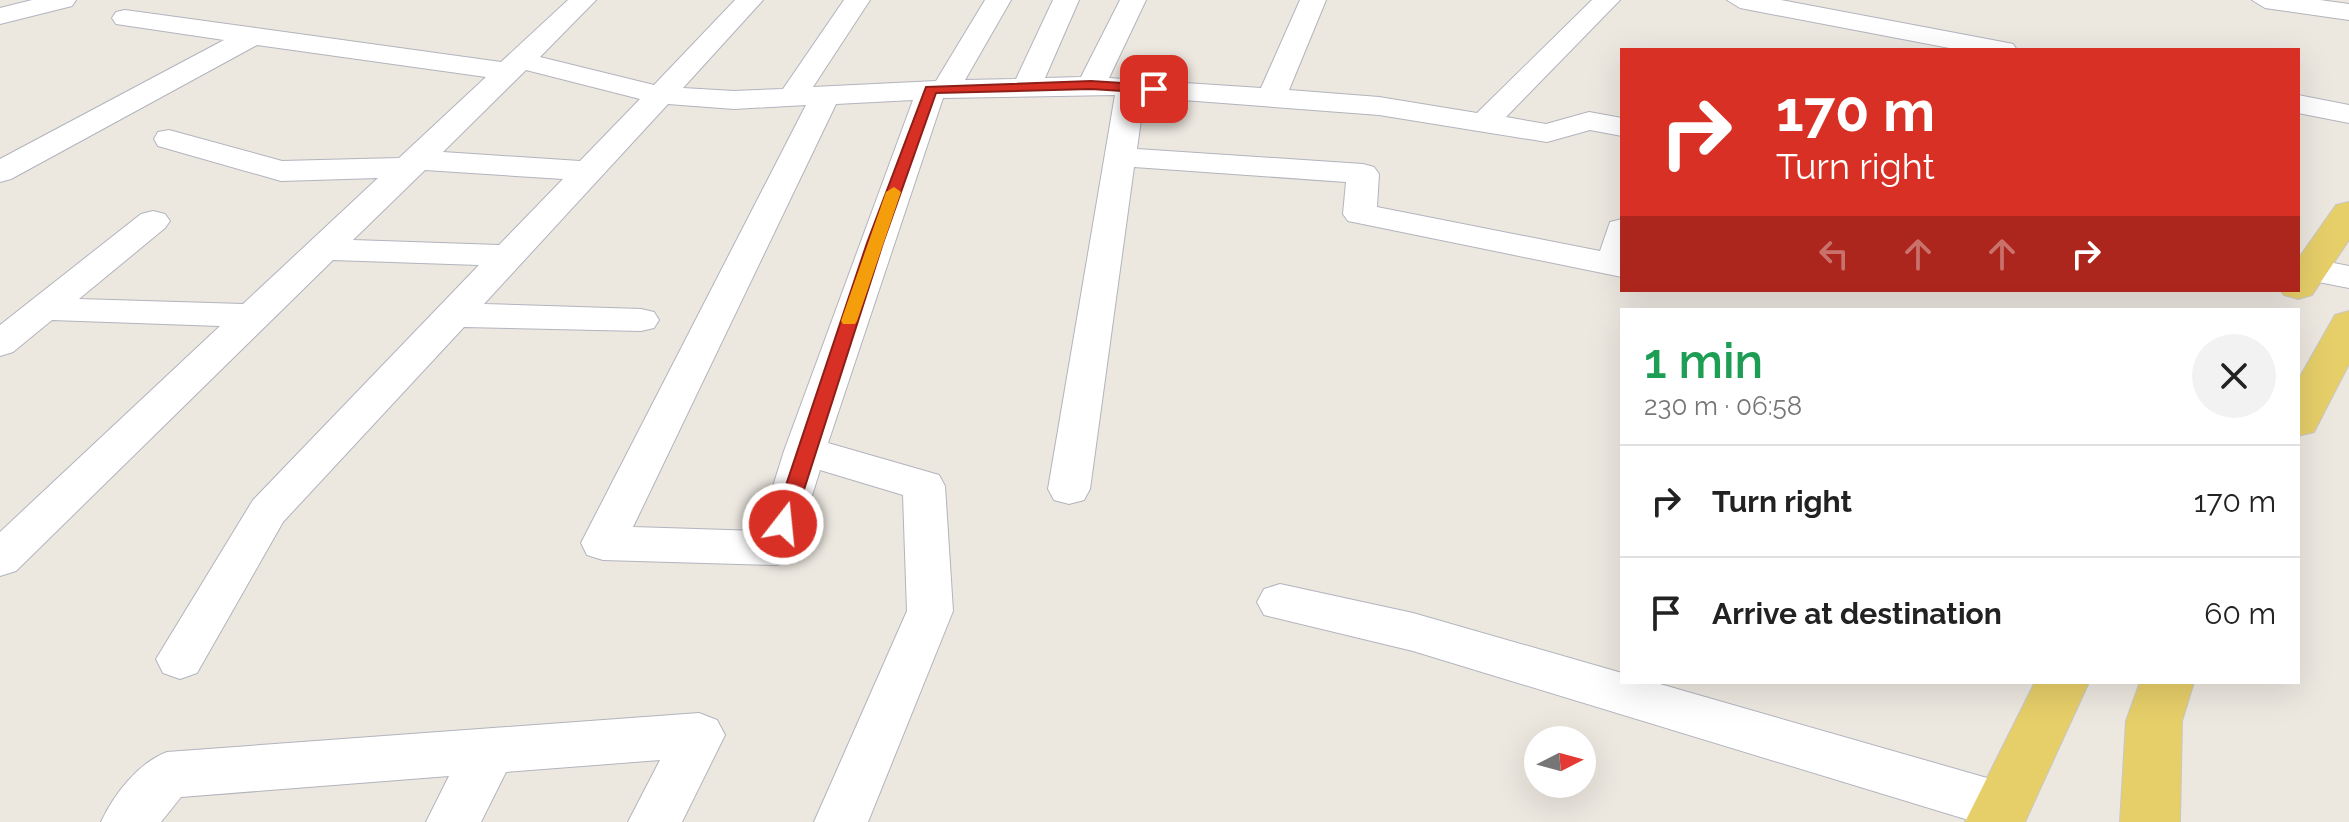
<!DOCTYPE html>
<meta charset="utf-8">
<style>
body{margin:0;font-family:Raleway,sans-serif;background:#f2f2f2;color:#222;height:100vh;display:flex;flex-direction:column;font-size:30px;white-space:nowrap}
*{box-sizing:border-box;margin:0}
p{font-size:26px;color:#767676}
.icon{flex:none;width:44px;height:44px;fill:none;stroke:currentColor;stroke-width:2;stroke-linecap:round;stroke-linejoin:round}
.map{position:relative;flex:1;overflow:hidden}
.side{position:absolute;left:1620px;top:308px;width:680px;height:376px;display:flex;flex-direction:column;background:#fff;border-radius:0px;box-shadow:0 8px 32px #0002}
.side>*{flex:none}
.hud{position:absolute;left:1620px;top:48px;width:680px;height:244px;border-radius:0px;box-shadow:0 8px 32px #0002;background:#d93025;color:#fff;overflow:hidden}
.needle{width:52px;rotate:84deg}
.tools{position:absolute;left:1524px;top:726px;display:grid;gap:16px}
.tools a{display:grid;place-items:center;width:72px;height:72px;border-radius:50%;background:#fff;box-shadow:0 8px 32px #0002;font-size:40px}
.pin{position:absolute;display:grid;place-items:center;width:68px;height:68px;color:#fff;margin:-34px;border-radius:16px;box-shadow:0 4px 12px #0006}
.me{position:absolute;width:88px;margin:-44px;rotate:16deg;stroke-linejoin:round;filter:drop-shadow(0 0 6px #0008)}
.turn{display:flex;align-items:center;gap:28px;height:168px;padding:0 24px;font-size:36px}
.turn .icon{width:104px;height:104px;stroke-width:2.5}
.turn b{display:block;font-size:56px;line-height:68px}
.lanes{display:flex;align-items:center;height:76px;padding:0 24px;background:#0003;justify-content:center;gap:40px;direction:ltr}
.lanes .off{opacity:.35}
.round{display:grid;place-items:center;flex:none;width:84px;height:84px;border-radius:42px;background:#f2f2f2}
.head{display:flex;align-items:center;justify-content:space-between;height:136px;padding:0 24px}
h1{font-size:48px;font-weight:600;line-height:60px;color:#1e9e55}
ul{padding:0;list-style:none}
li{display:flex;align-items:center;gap:24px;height:112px;padding:0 24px;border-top:2px solid #e0e0e0}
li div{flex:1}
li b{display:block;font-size:30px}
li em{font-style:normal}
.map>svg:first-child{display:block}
</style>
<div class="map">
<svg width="2349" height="822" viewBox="0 0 2349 822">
<rect width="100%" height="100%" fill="#ece7df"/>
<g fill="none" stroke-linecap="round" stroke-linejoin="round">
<defs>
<g id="minor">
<path d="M 32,0 L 76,0 L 72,6 L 0,24 L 0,8 Z"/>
<path d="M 568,0 L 596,0 L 540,57 L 654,85 L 735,0 L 763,0 L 683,88 L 734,91 L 783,89 L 844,0 L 870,0 L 813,87 L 936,81 L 985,0 L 1011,0 L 965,80 L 1016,79 L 1053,0 L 1079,0 L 1045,78 L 1081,77 L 1120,0 L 1146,0 L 1109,78 L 1261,88 L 1300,0 L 1326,0 L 1289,90 L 1379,97 L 1477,113 L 1592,0 L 1620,0 L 1506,117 L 1546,124 L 1589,112 L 1622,118 L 1622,136 L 1590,130 L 1547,142 L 1379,115 L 1144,97 L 1137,149 L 1363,164 L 1374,167 L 1379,174 L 1377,207 L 1600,251 L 1610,222 L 1622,219 L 1622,277 L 1348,221 L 1343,214 L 1346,182 L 1134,167 L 1090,489 L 1084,500 L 1069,504 L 1054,500 L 1048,489 L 1115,95 L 943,98 L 828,443 L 939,475 L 945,486 L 953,611 L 868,822 L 814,822 L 907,611 L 903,495 L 820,470 L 792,560 L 776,565 L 603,560 L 587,555 L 581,543 L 806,105 L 734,109 L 668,104 L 484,304 L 641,309 L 654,312 L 659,320 L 654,328 L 641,331 L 464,327 L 283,522 L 197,673 L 180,679 L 163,673 L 156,659 L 253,500 L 479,265 L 333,260 L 16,571 L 0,576 L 0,532 L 220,326 L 52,320 L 13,352 L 0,356 L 0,325 L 141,214 L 153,211 L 165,214 L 170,221 L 165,228 L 79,299 L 243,304 L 378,178 L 281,181 L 158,146 L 154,139 L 158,132 L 169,130 L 282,161 L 399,158 L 486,77 L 257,45 L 11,179 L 0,182 L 0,159 L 224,40 L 116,24 L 112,18 L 116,12 L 125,10 L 501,62 ZM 526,70 L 640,99 L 580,161 L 443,152 ZM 913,100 L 784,451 L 759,531 L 633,527 L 836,104 ZM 425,170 L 563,179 L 499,245 L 353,240 Z"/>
<path d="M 1727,0 L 1781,0 L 2003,42 L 2013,44 L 2017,50 L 1960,50 L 1740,8 Z"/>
<path d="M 2252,0 L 2320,0 L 2349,4 L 2349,20 L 2265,8 Z"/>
<path d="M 2298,95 L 2349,105 L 2349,123 L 2298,113 Z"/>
<path d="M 2298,256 L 2349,266 L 2349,288 L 2298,278 Z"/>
<path d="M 1280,584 L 1413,613 L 1622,673 L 1622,682 L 1653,682 L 2001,782 L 2020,789 L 2028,806 L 2020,822 L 1975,822 L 1413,651 L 1264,615 L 1257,602 L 1264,589 Z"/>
<path d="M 699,713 L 717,720 L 725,735 L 682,822 L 628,822 L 660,760 L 506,772 L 481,822 L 426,822 L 449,776 L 181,797 L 161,822 L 101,822 C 114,794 138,763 167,752 Z"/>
</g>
<g id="major">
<path d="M 2349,202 L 2349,240 L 2312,295 L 2298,299 L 2284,295 L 2280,290 L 2298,290 L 2298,259 L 2336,205 Z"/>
<path d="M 2349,311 L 2349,364 L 2314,432 L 2298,436 L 2298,380 L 2335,315 Z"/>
<path d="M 2035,682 L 2089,682 L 2025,822 L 1965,822 Z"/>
<path d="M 2140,682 L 2194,682 L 2182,721 L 2180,822 L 2120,822 L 2126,721 Z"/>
</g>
</defs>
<use href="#minor" stroke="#b2b4be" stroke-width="2"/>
<use href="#major" stroke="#c8c8c8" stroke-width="2"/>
<use href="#minor" fill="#fff" fill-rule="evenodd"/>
<use href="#major" fill="#e6ce69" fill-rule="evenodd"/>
</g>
<path fill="#d93025" stroke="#8d1f18" stroke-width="2" d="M 1091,81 L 1154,85 L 1161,89 L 1154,93 L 1091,89 L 936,93 L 883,243 L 793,524 L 783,532 L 776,529 L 773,524 L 867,243 L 926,87 Z"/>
<path fill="#f59e0b" d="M 894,187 L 901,192 L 857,321 L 855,324 L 843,324 L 841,321 L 886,192 Z"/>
</svg>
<div class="tools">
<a><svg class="needle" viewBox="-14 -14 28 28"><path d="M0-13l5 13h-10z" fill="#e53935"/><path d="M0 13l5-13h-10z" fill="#767676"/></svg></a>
</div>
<div class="pin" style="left:1154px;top:89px;background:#d93025"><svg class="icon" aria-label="arrive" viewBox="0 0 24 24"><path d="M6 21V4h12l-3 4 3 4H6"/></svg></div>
<svg class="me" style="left:783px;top:524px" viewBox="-20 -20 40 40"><circle r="17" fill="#d93025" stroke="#fff" stroke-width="3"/><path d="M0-11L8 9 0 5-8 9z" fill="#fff"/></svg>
<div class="hud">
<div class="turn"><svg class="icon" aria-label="right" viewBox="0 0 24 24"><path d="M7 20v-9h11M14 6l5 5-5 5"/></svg><div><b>170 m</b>Turn right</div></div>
<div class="lanes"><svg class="icon off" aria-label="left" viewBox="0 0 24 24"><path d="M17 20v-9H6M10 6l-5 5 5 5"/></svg><svg class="icon off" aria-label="ahead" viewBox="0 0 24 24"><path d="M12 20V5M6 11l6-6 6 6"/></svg><svg class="icon off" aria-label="ahead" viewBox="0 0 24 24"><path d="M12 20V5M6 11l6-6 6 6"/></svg><svg class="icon" aria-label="right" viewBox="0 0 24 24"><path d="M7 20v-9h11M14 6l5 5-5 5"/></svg></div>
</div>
<section class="side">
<div class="head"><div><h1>1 min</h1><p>230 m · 06:58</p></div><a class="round"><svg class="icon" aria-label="close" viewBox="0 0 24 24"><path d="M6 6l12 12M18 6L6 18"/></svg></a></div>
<ul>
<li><svg class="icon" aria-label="right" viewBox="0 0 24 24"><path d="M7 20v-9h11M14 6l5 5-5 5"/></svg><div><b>Turn right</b></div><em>170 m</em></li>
<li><svg class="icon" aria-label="arrive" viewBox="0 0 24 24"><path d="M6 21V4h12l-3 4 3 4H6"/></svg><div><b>Arrive at destination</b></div><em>60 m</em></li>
</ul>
</section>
</div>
